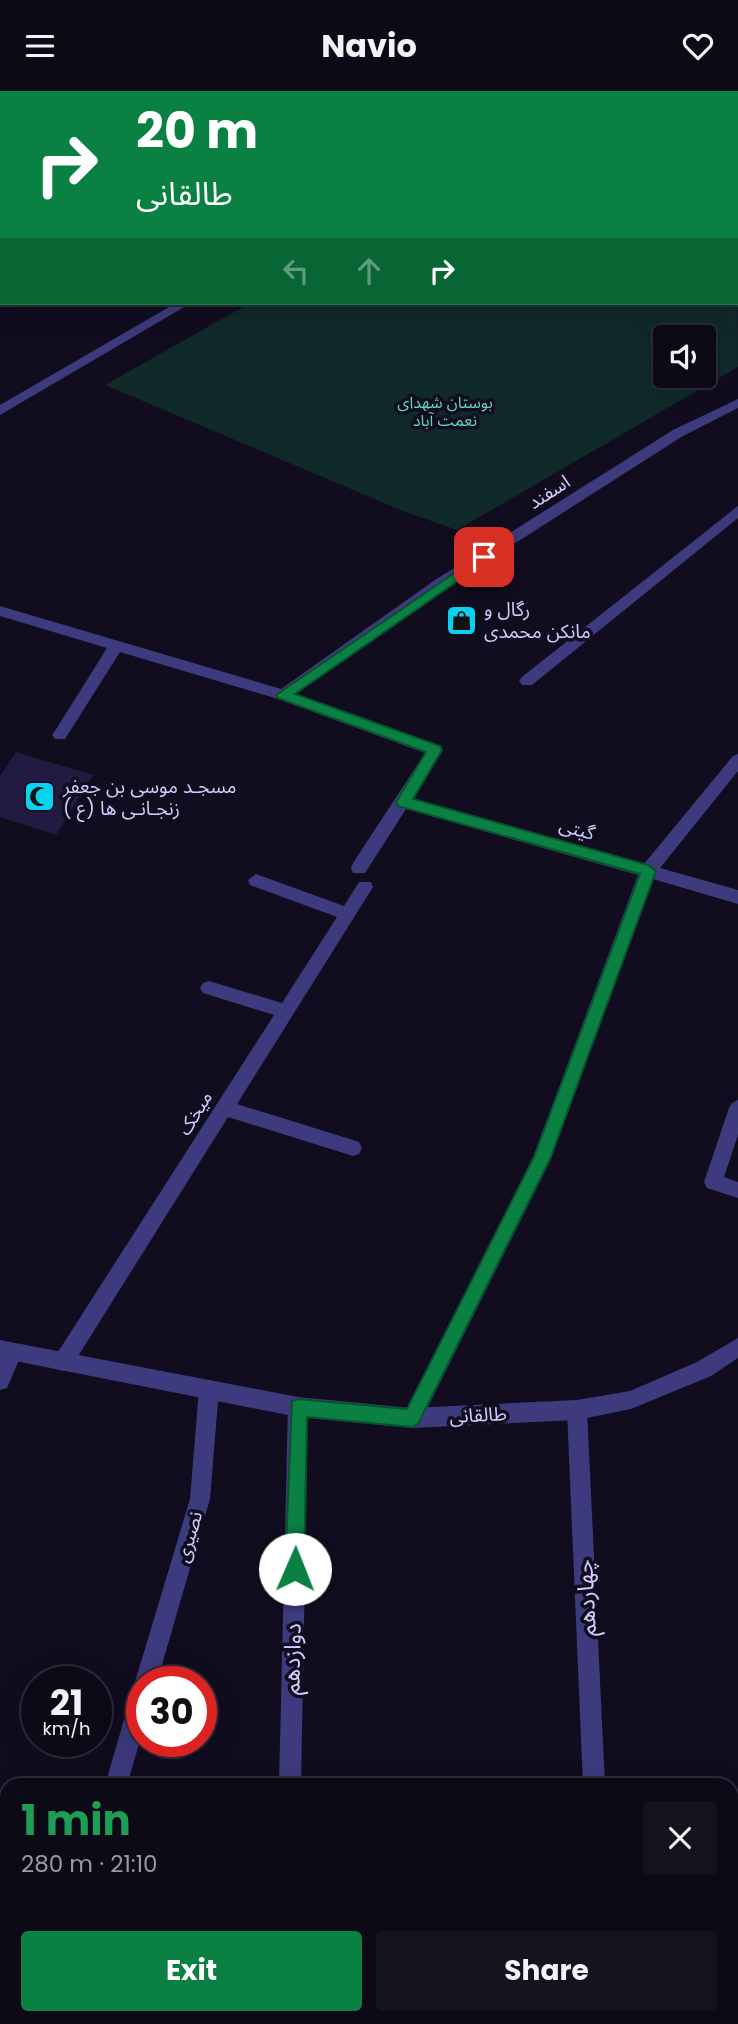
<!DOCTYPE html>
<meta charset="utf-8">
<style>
body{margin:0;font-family:Poppins,"Noto Sans Arabic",sans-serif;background:#161320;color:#f1f3f6;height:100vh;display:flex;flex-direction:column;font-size:26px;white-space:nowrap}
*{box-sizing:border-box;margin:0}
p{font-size:23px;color:#9a9aa1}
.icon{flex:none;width:38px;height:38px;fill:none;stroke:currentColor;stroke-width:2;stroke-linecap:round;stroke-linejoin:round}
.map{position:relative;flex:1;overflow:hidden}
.details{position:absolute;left:0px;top:1687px;width:738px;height:247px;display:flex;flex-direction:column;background:#0d0a17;border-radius:21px 21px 0 0;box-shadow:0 7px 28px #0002,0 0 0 2px #2d2b36}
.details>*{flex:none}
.banner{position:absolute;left:0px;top:0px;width:738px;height:214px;box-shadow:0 7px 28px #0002,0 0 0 2px #2d2b36;background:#0b8043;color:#fff;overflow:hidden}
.tools{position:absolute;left:653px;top:234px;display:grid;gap:14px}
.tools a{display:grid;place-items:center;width:63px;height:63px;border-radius:7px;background:#0d0a17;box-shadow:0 7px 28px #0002,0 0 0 2px #2d2b36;font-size:35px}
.speed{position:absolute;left:21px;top:1575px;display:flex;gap:14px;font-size:35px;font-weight:700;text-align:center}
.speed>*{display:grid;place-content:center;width:91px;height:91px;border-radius:50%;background:#0d0a17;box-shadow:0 7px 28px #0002,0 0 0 2px #2d2b36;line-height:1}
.speed small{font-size:18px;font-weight:400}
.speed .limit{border:10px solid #d22;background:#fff;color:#111}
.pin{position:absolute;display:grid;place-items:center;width:60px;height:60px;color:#fff;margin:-30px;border-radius:14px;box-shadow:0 4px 10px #0006}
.me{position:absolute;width:77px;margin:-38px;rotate:1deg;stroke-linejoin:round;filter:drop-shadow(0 0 5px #0008)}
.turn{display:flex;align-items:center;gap:24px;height:147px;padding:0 21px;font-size:32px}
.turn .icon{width:91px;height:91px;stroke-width:2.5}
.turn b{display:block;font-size:49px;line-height:60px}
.lanes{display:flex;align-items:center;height:66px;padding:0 21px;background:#0003;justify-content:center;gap:35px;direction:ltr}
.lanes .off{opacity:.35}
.round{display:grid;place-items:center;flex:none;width:74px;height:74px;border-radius:7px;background:#161320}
.head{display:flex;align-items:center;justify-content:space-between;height:119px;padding:0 21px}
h1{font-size:42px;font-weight:700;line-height:52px;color:#1e9e55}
.action{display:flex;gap:14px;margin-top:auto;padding:14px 21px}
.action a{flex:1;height:80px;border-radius:7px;background:#0b8043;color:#fff;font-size:28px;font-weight:700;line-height:80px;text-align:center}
.action a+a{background:#161320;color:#f1f3f6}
header{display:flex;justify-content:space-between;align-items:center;height:91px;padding:0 21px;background:#0d0a17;font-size:32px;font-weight:700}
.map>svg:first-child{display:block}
</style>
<header><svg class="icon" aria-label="menu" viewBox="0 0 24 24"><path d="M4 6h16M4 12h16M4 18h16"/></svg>Navio<svg class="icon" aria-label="heart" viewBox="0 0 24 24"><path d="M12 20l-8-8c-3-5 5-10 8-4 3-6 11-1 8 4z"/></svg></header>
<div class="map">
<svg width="738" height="1933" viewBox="0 0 738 1933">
<rect width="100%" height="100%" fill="#110d1f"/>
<path fill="#102929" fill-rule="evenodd" d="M 737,134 L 738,276 L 457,439 L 403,420 L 105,294 L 250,212 L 737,212 ZM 665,247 L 704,247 L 704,285 L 665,285 Z"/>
<path fill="#221a40" d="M 16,661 L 93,684 L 56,744 L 0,726 L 0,685 Z"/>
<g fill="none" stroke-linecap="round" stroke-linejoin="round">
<g fill="#3d3a7d" fill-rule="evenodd">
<path d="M 21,0 L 33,0 L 20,2 Z"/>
<path d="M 164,0 L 176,0 L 163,2 Z"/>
<path d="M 309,0 L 321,0 L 309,2 Z"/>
<path d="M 540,0 L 553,0 L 539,2 Z"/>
<path d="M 176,212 L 191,212 L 0,324 L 0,314 Z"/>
<path d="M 738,308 L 738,317 L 683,345 L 445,497 L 296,603 L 440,655 L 443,659 L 412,707 L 644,773 L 733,665 L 738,663 L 738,680 L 660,777 L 738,799 L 738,813 L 653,788 L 551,1068 L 419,1334 L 412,1337 L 405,1334 L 402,1327 L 533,1066 L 638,784 L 406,718 L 365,782 L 353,782 L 351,777 L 353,772 L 425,662 L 278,608 L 120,561 L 65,648 L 55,648 L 52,644 L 55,640 L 107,557 L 0,525 L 0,515 L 281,598 L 435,489 L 673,339 Z"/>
<path d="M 738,415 L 738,427 L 532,594 L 522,594 L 519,590 L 522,586 Z"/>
<path d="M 256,783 L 344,815 L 359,791 L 371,791 L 373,796 L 237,1013 L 353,1049 L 359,1051 L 362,1057 L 359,1063 L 353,1065 L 228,1026 L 70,1278 L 63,1280 L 56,1278 L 53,1271 L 56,1264 L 274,924 L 203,902 L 200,897 L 203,892 L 209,890 L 282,912 L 337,826 L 250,794 L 248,789 Z"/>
<path d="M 738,1009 L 738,1044 L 724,1086 L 738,1091 L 738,1107 L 707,1097 L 704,1091 L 729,1017 L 732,1012 Z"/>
<path d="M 12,1253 L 19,1256 L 22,1262 L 7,1297 L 0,1299 L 0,1267 L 5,1256 Z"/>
<path d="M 209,1289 L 216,1291 L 219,1298 L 210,1408 L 157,1591 L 142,1591 L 142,1643 L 127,1694 L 105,1694 L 131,1605 L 137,1596 L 135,1591 L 190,1408 L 199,1298 L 202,1291 Z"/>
<path d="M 298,1306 L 305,1309 L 308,1316 L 301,1694 L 279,1694 L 288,1316 L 291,1309 Z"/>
<path d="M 577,1309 L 584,1312 L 587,1319 L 605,1694 L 583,1694 L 567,1319 L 570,1312 Z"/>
<path d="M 35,1927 L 59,1927 L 57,1933 L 33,1933 Z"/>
<path d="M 272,1927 L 296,1927 L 295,1933 L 271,1933 Z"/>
<path d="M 593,1927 L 617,1927 L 618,1933 L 594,1933 Z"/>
</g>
<path fill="#3d3a7d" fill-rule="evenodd" d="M 738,1247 L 738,1267 L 711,1285 L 631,1318 L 577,1329 L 412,1337 L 298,1326 L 0,1267 L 0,1249 L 298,1306 L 412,1317 L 577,1309 L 630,1300 L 697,1271 Z"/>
<g fill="#6e67fa" fill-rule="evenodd">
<path d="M 556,0 L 569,0 L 570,2 L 558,2 Z"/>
<path d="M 716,0 L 728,0 L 715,2 Z"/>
</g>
</g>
<path fill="#0b8043" stroke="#07532c" stroke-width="2" d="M 484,462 L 488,463 L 488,469 L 295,603 L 440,655 L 442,659 L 413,708 L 648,774 L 656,780 L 550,1068 L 418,1333 L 412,1336 L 307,1326 L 304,1478 L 301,1485 L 295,1488 L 288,1485 L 285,1478 L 292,1310 L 298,1308 L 407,1318 L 534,1066 L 640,783 L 398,715 L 396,711 L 426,661 L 278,607 L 276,604 Z"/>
<defs>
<symbol id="shop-square" viewBox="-11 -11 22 22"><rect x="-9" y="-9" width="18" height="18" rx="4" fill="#08d3ef" stroke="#110d1f"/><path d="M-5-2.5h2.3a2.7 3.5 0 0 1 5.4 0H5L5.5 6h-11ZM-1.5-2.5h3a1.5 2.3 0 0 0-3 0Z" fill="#111"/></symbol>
<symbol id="mosque-square" viewBox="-11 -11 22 22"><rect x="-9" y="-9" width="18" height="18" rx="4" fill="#08d3ef" stroke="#110d1f"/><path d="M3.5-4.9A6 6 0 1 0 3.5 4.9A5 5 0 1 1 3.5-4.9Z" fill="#111"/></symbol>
</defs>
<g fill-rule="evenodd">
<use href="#shop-square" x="444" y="512" width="35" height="35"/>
<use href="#mosque-square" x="22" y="688" width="35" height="35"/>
</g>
<g text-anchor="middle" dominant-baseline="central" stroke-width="7" stroke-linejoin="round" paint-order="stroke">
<g font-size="16" fill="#5cdabd" stroke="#110d1f">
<text x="445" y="311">بوستان شهدای<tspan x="445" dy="18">نعمت آباد</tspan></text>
</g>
<g font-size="19" fill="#d3cdfd" stroke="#110d1f">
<text transform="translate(549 401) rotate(-33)">اسفند</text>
<text transform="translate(577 738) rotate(16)">گیتی</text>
<text transform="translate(195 1022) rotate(-58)">میخک</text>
<text transform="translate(478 1324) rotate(-3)">طالقانی</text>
<text transform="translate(189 1446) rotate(-74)">نصیری</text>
</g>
<g font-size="19" fill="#d3cdfd" stroke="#110d1f" text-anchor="start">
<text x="484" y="518">رگال و<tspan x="484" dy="22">مانکن محمدی</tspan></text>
<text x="63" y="695">مسجـد موسی بن جعفر<tspan x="63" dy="22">( ع) زنجـانـی ها</tspan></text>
</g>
<g font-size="23" fill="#d3cdfd" stroke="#110d1f">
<text transform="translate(586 1507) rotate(-93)">چهاردهم</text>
<text transform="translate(292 1568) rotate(-89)">دوازدهم</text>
</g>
</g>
</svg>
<div class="tools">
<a><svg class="icon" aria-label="sound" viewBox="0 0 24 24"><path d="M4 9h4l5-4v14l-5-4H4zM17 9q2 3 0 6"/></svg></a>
</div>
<div class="speed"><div>21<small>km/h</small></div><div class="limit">30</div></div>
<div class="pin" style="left:484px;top:466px;background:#d93025"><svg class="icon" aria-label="arrive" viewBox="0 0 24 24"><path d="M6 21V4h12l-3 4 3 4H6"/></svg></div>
<svg class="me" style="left:295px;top:1478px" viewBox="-20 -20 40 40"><circle r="19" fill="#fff"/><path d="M0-13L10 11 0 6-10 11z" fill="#0b8043"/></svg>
<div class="banner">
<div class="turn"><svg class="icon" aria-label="right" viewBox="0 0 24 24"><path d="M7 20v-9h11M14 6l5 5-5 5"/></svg><div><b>20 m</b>طالقانی</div></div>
<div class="lanes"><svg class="icon off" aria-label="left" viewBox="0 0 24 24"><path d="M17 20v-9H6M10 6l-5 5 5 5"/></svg><svg class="icon off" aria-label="ahead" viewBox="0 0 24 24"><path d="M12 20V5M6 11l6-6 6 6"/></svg><svg class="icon" aria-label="right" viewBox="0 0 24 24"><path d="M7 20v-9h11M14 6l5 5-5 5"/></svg></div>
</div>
<section class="details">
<div class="head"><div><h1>1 min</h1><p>280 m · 21:10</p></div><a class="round"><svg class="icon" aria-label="close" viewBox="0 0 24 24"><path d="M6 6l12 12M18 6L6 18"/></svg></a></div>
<div class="action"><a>Exit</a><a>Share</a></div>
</section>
</div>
